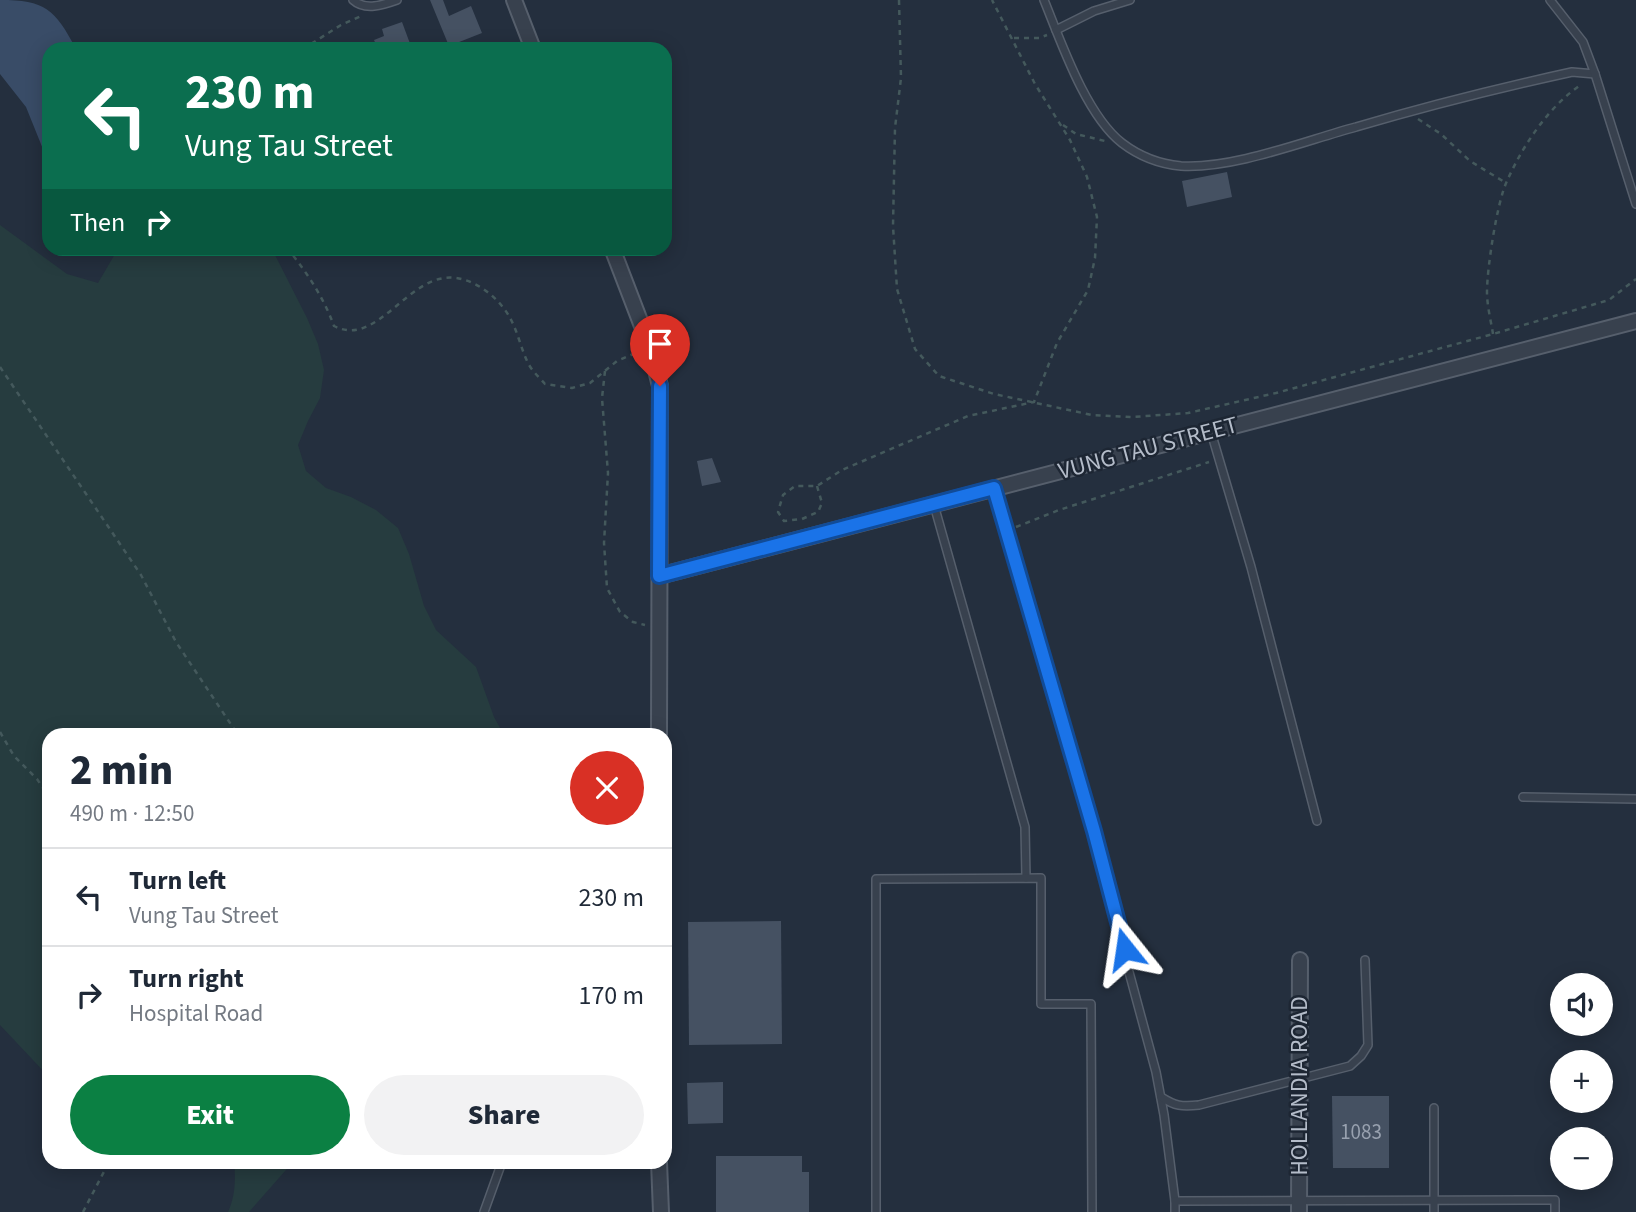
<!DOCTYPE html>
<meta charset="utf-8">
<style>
body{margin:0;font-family:"Source Sans 3",sans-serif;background:#f2f2f3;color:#1f2937;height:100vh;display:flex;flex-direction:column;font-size:26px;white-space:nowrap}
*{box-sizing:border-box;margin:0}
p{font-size:23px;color:#747a83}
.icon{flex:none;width:38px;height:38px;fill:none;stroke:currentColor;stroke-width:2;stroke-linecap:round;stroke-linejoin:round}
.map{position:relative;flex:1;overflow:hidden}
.drawer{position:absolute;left:42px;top:728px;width:630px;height:441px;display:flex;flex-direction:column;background:#fff;border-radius:21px;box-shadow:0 4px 18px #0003}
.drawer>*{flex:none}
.banner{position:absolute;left:42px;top:42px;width:630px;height:214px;border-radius:21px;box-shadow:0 4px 18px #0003;background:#0b6e4f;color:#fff;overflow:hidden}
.controls{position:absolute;left:1550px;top:973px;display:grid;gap:14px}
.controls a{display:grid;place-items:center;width:63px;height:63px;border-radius:50%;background:#fff;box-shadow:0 4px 18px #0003;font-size:35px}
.pin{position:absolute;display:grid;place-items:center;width:60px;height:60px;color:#fff;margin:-72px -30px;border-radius:50% 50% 50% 0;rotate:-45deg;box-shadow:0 0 7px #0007}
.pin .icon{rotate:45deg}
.me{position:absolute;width:77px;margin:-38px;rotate:345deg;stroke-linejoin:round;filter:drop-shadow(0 0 5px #0008)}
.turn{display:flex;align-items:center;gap:24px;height:147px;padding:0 28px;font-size:32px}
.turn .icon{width:91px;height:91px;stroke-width:2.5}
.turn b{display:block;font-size:49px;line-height:60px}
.then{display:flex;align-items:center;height:66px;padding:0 28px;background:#0003;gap:14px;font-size:26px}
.round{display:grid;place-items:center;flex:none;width:74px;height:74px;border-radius:37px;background:#f2f2f3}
.summary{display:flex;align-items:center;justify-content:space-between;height:119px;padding:0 28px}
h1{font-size:42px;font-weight:800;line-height:52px}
.primary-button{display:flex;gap:14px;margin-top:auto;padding:14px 28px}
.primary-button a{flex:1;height:80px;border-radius:42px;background:#0b8043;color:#fff;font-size:28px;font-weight:800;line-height:80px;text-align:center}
.primary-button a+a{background:#f2f2f3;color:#1f2937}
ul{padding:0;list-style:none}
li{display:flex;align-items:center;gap:21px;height:98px;padding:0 28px;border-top:2px solid #e0e1e3}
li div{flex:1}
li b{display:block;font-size:26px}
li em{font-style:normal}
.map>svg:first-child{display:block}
</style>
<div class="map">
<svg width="1636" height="1212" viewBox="0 0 1636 1212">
<rect width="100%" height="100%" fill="#242f3e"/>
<g fill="#263c3f">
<path d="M 0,225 L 67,274 L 98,283 L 115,254 L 114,249 L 272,249 L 307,318 L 318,344 L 324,370 L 320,398 L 308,421 L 298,445 L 306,471 L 326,488 L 351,497 L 376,510 L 398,528 L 409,554 L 424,606 L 436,630 L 476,667 L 494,717 L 504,735 L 49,735 L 49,1077 L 0,1025 Z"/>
<path d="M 234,1162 L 293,1162 L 249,1212 L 228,1212 C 235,1197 236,1179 234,1162 Z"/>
</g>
<path fill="#394c67" d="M 0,0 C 45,0 55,9 76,49 L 49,49 L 49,164 L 26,107 L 0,74 Z"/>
<g fill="#455162">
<path d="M 430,0 L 443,0 L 449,16 L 471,6 L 482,33 L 449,46 Z"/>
<path d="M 402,22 L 412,49 L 378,49 L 374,40 L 384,36 L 382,29 Z"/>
<path d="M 1227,172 L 1232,197 L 1187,207 L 1182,181 Z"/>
<path d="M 712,458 L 721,482 L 702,486 L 697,461 Z"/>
<path d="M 781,921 L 782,1044 L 689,1045 L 688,922 Z"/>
<path d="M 723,1082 L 723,1123 L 688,1124 L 687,1083 Z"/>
<path d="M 1332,1096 L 1389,1096 L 1389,1168 L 1333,1168 Z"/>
<path d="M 716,1156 L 802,1156 L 802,1172 L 809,1172 L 809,1212 L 716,1212 Z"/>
</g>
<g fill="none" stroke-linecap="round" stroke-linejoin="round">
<defs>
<g id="service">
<path d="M 353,0 C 365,11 383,5 397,0"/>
<path d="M 1044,0 C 1061,42 1086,115 1122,143 C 1139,156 1159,164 1181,166 C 1234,169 1304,141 1356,127 C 1427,106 1499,88 1572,72 L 1595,74"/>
<path d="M 1550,0 L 1583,42 L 1595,74 L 1636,204"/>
<path d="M 1056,30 L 1094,11 L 1130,0"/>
<path d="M 1211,432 L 1251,567 L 1317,821"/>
<path d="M 994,489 L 1093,831 L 1125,949"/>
<path d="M 934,505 L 1025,827 L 1026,878"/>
<path d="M 1523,797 L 1636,799"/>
<path d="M 1129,972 L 1156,1072 L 1164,1115 L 1175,1201"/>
<path d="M 1161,1097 C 1175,1106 1182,1107 1199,1105 L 1350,1066 L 1361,1056 L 1368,1045 L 1365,960"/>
<path d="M 484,1212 L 502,1162"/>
<path d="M 876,1212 L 876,879 L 1041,878 L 1041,1004 L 1091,1004 L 1092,1212"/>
<path d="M 1175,1212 L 1175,1201 L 1555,1200 L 1555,1212"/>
<path d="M 1434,1212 L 1434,1108"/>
</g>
<g id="minor">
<path d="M 514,0 L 533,49"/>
<path d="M 612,248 L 650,347 L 660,386 L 659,735"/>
<path d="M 659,576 L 1636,321"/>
<path d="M 659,1162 L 661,1212"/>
<path d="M 1299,1212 L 1300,960"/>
</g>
</defs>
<use href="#service" stroke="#565f6c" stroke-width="10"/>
<use href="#minor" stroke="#565f6c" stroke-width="18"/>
<g stroke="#44595c" stroke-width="2.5" stroke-dasharray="5 5" stroke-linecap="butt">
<path d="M 899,0 L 901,78 L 895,128 L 893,226 L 897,289 L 915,349 L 939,376 L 994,394 L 1092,415 L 1133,417 L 1188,413 L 1276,393 L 1493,334 L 1609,300 L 1636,279"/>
<path d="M 1014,38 L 1039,38 L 1047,35"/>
<path d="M 303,49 L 341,25 L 361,16"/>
<path d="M 1418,119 L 1441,134 L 1470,161 L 1506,183"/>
<path d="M 1063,125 L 1076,134 L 1105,141"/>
<path d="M 287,248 C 306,271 324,298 334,326 C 378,349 409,271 456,278 C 478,281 500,299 510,318 C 518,332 521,349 528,363 C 532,371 539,377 545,384 L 572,388 L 590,383 L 617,361 L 638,352"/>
<path d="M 1493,334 C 1491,321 1487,306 1487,292 C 1487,268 1497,202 1507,181 C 1523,145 1549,106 1582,84"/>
<path d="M 0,367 L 141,575 L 176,642 L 238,735"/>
<path d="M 605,371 L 602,398 L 608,473 L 604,543 L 607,588 L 620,612 L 633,622 L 645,625"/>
<path d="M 817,486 L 822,503 L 818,512 L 802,519 L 784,521 L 778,512 L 783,495 L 795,486 L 817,486 L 842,470 L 968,416 L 1034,402 L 1057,343 L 1088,290 L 1095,258 L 1097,217 L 1087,177 L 1070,140 L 1035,84 L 992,0"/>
<path d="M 1016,527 L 1059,510 L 1209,462"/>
<path d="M 0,732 L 14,756 L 37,779 L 49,797"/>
<path d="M 83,1212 L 109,1162"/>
</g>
<use href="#service" stroke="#38414e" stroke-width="7"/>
<use href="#minor" stroke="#38414e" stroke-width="14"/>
</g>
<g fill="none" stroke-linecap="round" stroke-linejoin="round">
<defs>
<path id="route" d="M 660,386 L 659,576 L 994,488 L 1094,831 L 1125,949"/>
</defs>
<use href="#route" stroke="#114b97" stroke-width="18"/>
<use href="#route" stroke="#1a73e8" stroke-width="12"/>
</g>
<g text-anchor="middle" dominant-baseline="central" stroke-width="5" stroke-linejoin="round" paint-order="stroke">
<g font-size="21" fill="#98a1af">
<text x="1361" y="1132">1083</text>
</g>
<g font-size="24" fill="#b4bcc9" stroke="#1d2633">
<text transform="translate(1148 448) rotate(-15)">VUNG TAU STREET</text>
<text transform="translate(1299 1086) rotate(-90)">HOLLANDIA ROAD</text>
</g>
</g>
</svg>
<div class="controls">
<a><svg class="icon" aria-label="sound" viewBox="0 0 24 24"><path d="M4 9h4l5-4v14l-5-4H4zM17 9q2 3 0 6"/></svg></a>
<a>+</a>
<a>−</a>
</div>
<div class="pin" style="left:660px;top:386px;background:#d93025"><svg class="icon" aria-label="arrive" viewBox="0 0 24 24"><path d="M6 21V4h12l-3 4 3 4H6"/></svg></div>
<svg class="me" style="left:1125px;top:949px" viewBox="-20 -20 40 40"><path d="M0-17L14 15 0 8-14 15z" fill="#1a73e8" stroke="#fff" stroke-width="4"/></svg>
<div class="banner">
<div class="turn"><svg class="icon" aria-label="left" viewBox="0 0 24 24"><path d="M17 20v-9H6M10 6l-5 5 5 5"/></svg><div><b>230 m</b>Vung Tau Street</div></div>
<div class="then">Then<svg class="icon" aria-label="right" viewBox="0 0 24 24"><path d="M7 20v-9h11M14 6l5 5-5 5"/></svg></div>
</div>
<section class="drawer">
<div class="summary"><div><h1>2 min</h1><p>490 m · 12:50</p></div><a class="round" style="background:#d93025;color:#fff"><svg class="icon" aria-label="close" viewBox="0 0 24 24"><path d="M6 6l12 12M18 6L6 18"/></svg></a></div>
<ul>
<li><svg class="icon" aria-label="left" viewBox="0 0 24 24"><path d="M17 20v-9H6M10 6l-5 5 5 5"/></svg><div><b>Turn left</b><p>Vung Tau Street</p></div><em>230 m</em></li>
<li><svg class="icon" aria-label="right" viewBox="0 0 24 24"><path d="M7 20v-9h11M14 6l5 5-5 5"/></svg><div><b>Turn right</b><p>Hospital Road</p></div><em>170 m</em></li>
</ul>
<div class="primary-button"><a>Exit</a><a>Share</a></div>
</section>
</div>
